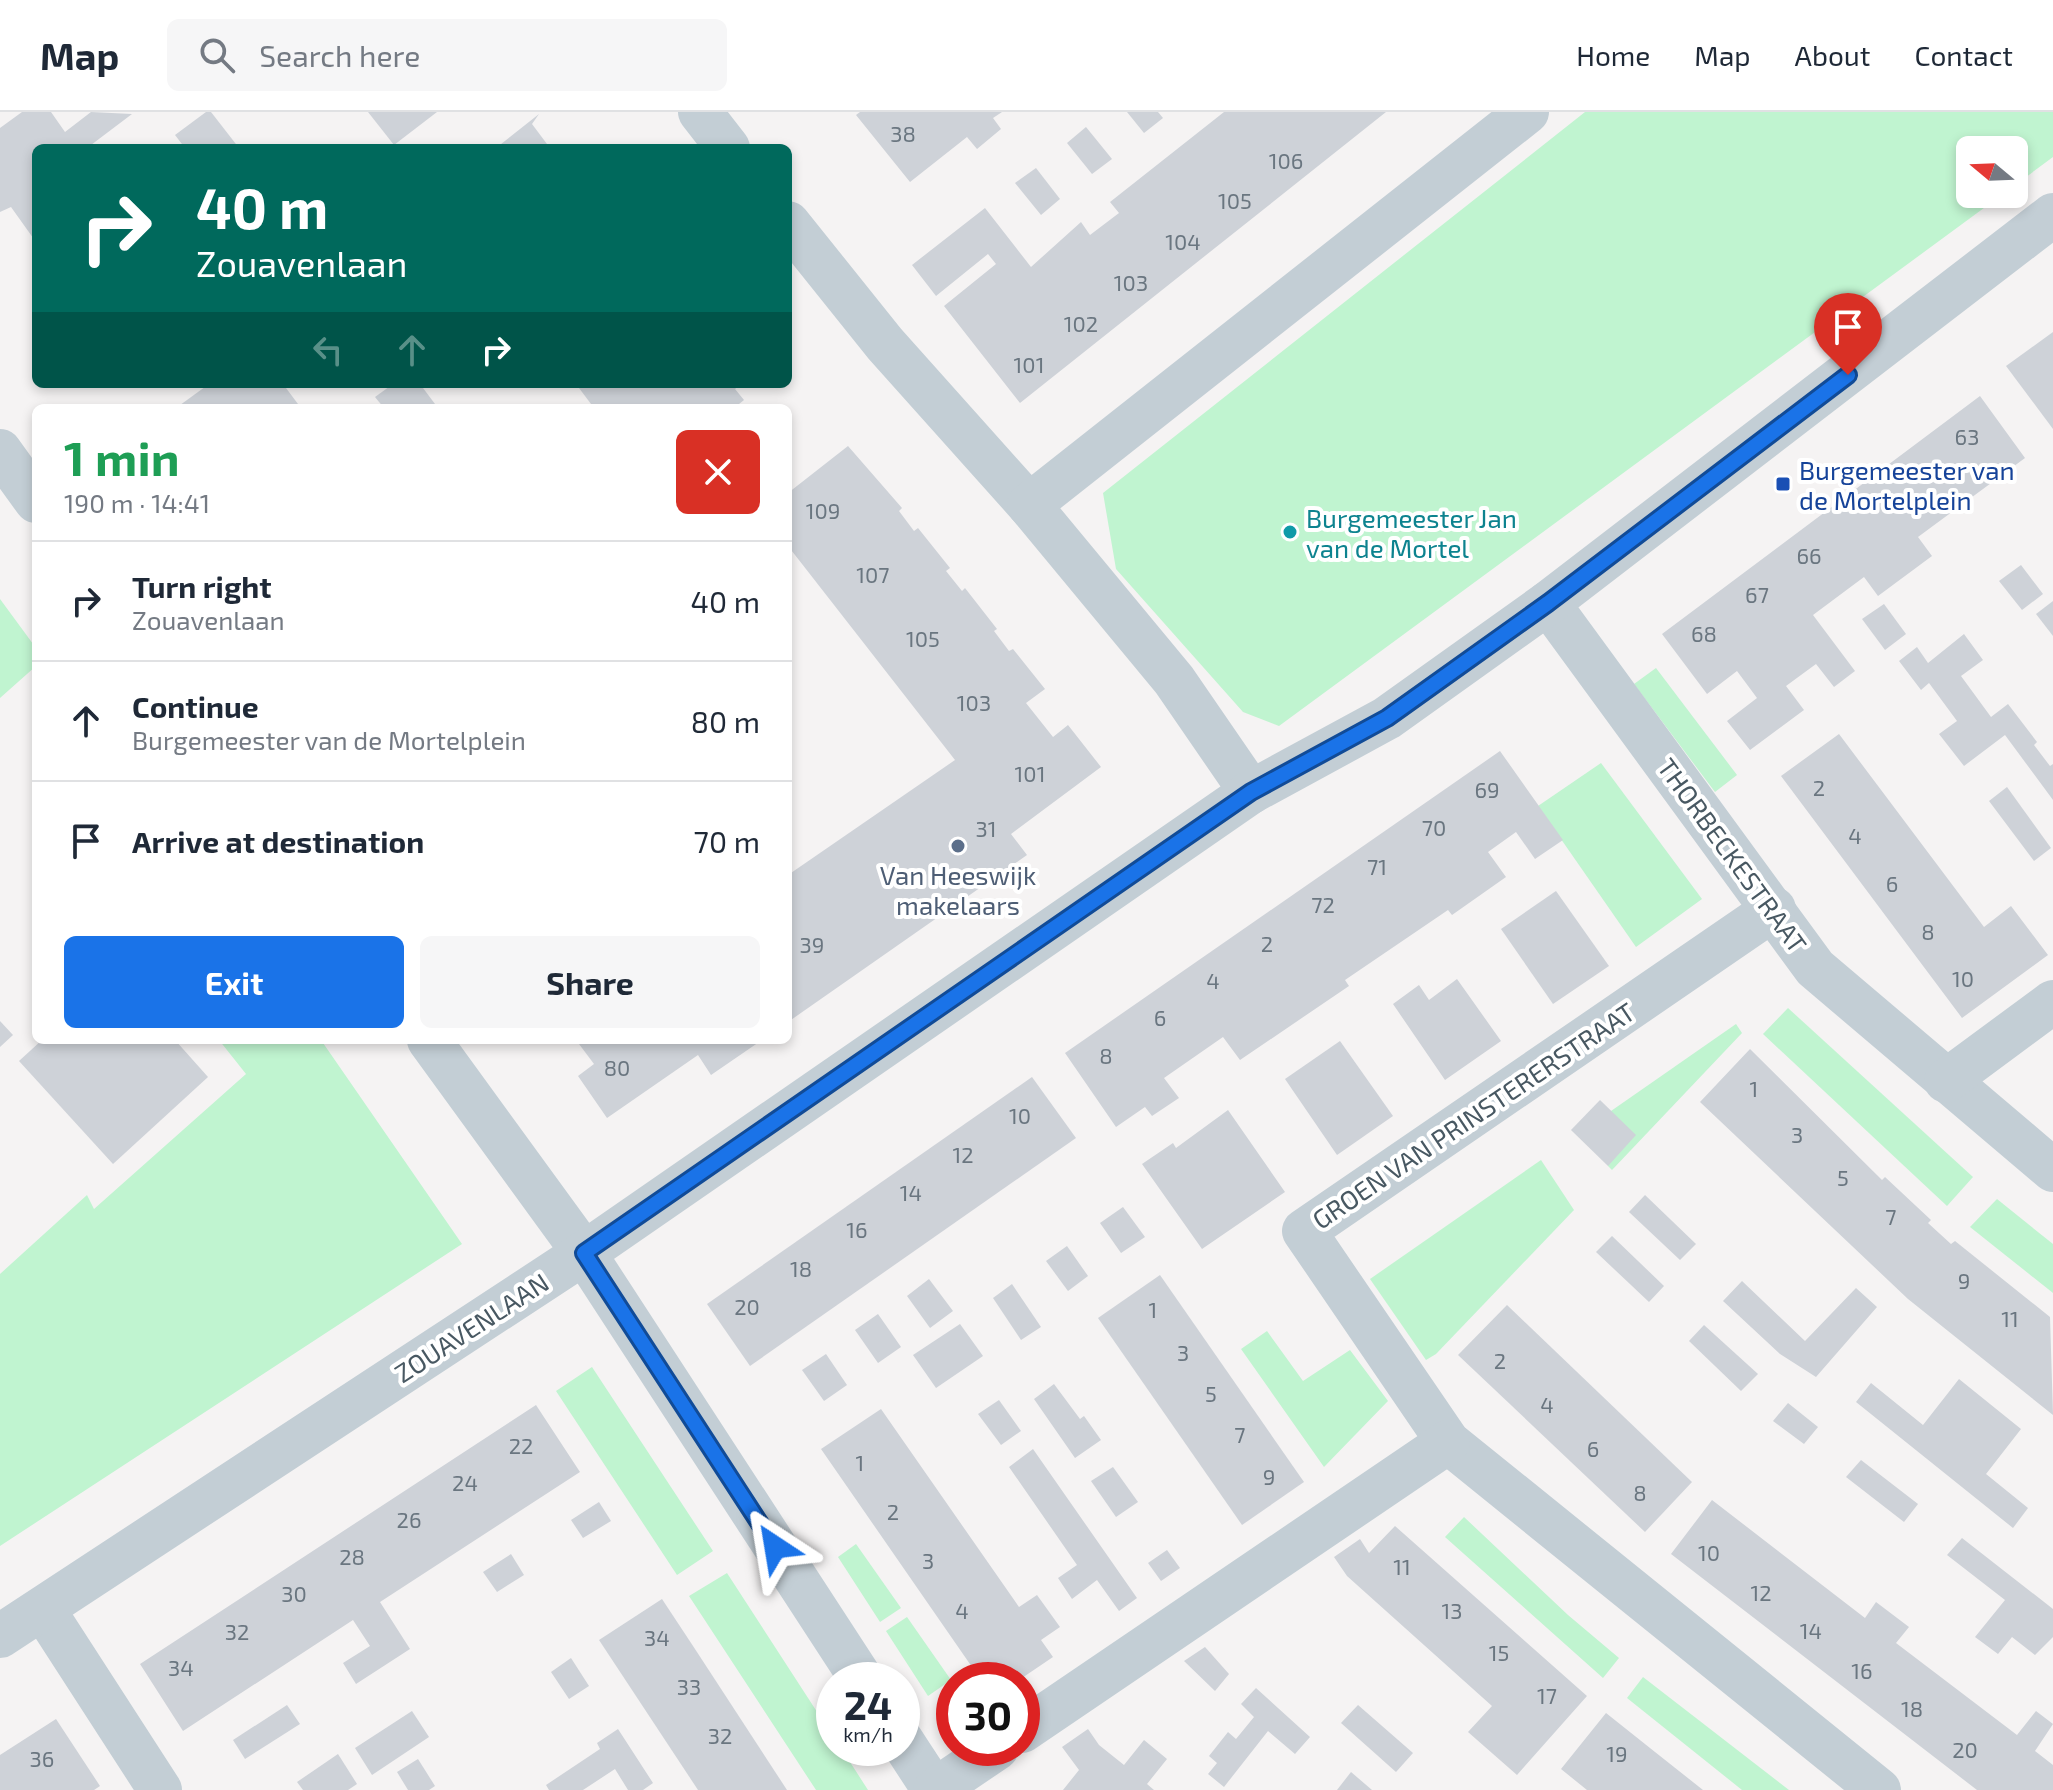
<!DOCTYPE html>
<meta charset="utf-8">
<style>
body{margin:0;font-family:"Exo 2",sans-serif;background:#f6f6f7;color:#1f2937;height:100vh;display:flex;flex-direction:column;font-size:30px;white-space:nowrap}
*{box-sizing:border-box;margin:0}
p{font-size:26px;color:#747a83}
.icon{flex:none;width:44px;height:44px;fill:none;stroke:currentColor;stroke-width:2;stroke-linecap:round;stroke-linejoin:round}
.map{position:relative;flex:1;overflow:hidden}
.details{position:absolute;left:32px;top:292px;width:760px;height:640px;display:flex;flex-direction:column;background:#fff;border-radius:12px;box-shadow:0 4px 12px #0003}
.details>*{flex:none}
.banner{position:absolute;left:32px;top:32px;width:760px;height:244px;border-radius:12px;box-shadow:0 4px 12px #0003;background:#00695c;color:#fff;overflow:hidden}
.needle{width:52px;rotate:289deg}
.fabs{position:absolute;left:1956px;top:24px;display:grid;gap:16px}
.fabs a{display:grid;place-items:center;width:72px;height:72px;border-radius:12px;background:#fff;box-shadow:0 4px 12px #0003;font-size:40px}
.speed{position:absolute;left:816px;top:1550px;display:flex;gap:16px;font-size:40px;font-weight:700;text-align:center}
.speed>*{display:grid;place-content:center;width:104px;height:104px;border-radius:50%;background:#fff;box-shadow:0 4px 12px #0003;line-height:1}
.speed small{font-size:20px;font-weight:400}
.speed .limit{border:12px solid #d22;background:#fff;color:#111}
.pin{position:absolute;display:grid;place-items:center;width:68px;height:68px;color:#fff;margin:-82px -34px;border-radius:50% 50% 50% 0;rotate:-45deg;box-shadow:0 0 8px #0007}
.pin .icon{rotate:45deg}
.me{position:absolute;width:88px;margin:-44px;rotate:327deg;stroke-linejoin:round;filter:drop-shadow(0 0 6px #0008)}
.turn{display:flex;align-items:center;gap:28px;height:168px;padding:0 32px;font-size:36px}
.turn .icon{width:104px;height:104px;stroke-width:2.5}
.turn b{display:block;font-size:56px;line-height:68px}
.lanes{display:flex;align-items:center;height:76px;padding:0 32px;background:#0003;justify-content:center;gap:40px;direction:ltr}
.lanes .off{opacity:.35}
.round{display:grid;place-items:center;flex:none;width:84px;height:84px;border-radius:12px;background:#f6f6f7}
.head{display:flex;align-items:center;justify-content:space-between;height:136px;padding:0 32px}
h1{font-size:48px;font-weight:700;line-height:60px;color:#1e9e55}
.action{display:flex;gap:16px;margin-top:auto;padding:16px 32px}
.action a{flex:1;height:92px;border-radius:12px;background:#1a73e8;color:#fff;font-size:32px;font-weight:700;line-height:92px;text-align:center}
.action a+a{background:#f6f6f7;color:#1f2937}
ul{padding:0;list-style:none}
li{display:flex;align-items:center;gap:24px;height:120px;padding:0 32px;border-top:2px solid #e0e1e3}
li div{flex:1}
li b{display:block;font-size:30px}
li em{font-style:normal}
header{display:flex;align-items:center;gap:48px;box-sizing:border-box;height:112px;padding:0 40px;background:#fff;border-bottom:2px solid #e0e1e3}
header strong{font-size:38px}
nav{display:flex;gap:44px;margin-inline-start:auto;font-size:28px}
.search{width:560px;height:72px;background:#f6f6f7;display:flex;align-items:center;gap:20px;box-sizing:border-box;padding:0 28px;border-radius:12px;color:#747a83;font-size:30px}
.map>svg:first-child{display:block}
</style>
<header>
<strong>Map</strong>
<div class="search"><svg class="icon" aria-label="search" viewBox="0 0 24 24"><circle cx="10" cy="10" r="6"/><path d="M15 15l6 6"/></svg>Search here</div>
<nav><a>Home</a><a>Map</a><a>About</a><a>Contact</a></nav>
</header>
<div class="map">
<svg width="2053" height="1678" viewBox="0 0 2053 1678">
<rect width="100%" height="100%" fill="#f5f3f3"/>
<g fill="#c0f4d0">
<path d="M 1585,0 L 2053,0 L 2053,45 L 2014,74 L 2014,38 L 1970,38 L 1970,82 L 2003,82 L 1279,614 L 1243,600 L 1116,457 L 1103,381 Z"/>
<path d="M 0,487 L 36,536 L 36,554 L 0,586 Z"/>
<path d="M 1656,556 L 1737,663 L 1715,680 L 1634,572 Z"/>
<path d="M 1601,651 L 1702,787 L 1636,835 L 1538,694 Z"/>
<path d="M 1788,896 L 1973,1065 L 1947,1094 L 1763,922 Z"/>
<path d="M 1736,912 L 1742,921 L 1612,1058 L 1608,1054 L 1611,999 Z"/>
<path d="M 219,928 L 321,928 L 462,1132 L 0,1434 L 0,1162 L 87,1083 L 94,1097 L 246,962 Z"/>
<path d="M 1541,1048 L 1574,1098 L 1436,1242 L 1426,1248 L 1370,1167 Z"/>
<path d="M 1997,1087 L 2053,1132 L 2053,1181 L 1970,1115 Z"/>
<path d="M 1267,1219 L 1303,1269 L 1350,1238 L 1388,1289 L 1324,1355 L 1241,1237 Z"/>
<path d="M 592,1255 L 713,1439 L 677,1463 L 556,1279 Z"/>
<path d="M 1464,1405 L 1568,1503 L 1619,1546 L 1603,1566 L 1445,1425 Z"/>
<path d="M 856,1432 L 901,1496 L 880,1510 L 838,1445 Z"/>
<path d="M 727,1461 L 834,1626 L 834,1636 L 841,1636 L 868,1678 L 816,1678 L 689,1484 Z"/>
<path d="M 907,1505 L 951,1568 L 928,1584 L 886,1519 Z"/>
<path d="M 1643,1565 L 1789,1678 L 1742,1678 L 1627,1586 Z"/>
</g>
<g fill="#ced2d8">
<path d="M 22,0 L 51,0 L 65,20 L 91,0 L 132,2 L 87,36 L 36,36 L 36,130 L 11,95 L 0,100 L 0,16 Z"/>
<path d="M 206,0 L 211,0 L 239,36 L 185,36 L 175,23 Z"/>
<path d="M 368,0 L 437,0 L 394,33 Z"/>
<path d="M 860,0 L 1002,0 L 993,6 L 1001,17 L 977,37 L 967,25 L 910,70 L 856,3 Z"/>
<path d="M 1127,0 L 1158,0 L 1163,6 L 1144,21 Z"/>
<path d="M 1224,0 L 1386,0 L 1020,291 L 944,194 L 996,152 L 988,142 L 936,184 L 912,153 L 985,96 L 1031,155 L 1081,110 L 1090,123 L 1119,101 L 1110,90 Z"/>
<path d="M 539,2 L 532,12 L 550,36 L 496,36 Z"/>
<path d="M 1086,15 L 1112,47 L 1092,62 L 1067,31 Z"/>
<path d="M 1036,56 L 1060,87 L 1041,103 L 1015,71 Z"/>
<path d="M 2053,220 L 2053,317 L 2006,254 Z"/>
<path d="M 209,272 L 283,272 L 301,296 L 176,296 Z"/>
<path d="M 393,272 L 420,272 L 438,296 L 384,296 L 375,285 Z"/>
<path d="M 576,272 L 741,272 L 735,277 L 744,288 L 734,296 L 610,296 L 607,293 L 594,296 Z"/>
<path d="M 1980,284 L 2025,346 L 1918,425 L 1932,444 L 1878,484 L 1864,465 L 1813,503 L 1855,559 L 1834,575 L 1816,552 L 1786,574 L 1804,598 L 1750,638 L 1727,609 L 1757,586 L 1737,559 L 1707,582 L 1662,522 Z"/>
<path d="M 848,334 L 902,396 L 899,399 L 914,419 L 918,416 L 950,456 L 946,459 L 962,479 L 965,476 L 997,517 L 994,519 L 1009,539 L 1013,537 L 1045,577 L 1026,591 L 1053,625 L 1068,613 L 1101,655 L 1011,722 L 1027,743 L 788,910 L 788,763 L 955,648 L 788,434 L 788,381 Z"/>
<path d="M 2021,453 L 2043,482 L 2022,498 L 1999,469 Z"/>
<path d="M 2053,489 L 2053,524 L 2036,502 Z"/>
<path d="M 1884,492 L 1906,522 L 1885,538 L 1862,507 Z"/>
<path d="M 1964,522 L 1983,548 L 1961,564 L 1991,605 L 2008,592 L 2037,630 L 2034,633 L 2050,654 L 2053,652 L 2053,688 L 2005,623 L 1964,654 L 1939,622 L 1957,609 L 1929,571 L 1921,578 L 1899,549 L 1917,535 L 1928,551 Z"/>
<path d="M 1839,622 L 1984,815 L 2011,794 L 2048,843 L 1962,906 L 1781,664 Z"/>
<path d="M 1500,639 L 1563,728 L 1535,747 L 1516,720 L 1488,740 L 1506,765 L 1452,803 L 1448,798 L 1345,868 L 1349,874 L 1240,948 L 1223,925 L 1164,966 L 1179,986 L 1152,1004 L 1145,995 L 1116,1015 L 1065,941 Z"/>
<path d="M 2007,675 L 2051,736 L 2034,749 L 1989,689 Z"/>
<path d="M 1556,779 L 1609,854 L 1553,892 L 1501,817 Z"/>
<path d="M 1457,867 L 1501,929 L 1445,968 L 1393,892 L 1419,873 L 1429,888 Z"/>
<path d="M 0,909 L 13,923 L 0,935 Z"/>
<path d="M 42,928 L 175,928 L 208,965 L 113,1052 L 19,949 Z"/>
<path d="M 576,928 L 762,928 L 711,963 L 698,943 L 607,1006 L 578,964 L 594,952 Z"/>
<path d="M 1340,929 L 1393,1004 L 1337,1043 L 1285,967 Z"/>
<path d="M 1750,937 L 1882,1068 L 1885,1065 L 1931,1108 L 1928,1111 L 1951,1132 L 1955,1129 L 2050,1205 L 2053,1303 L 1908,1187 L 1700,990 Z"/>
<path d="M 1032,965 L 1076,1026 L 750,1254 L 707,1192 Z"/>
<path d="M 1600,988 L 1636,1023 L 1608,1054 L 1571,1018 Z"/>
<path d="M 1228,998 L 1285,1080 L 1202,1137 L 1142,1052 L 1173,1031 L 1176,1036 Z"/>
<path d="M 1645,1083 L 1696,1132 L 1680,1148 L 1629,1100 Z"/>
<path d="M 1123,1095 L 1145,1125 L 1121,1141 L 1100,1111 Z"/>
<path d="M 1612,1124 L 1664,1174 L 1649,1190 L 1596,1140 Z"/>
<path d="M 1067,1134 L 1088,1164 L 1068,1179 L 1046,1149 Z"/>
<path d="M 1160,1163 L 1304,1370 L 1242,1413 L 1098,1206 Z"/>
<path d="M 929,1167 L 953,1199 L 930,1216 L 907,1184 Z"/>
<path d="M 1742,1169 L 1805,1229 L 1856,1176 L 1877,1195 L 1816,1265 L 1780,1242 L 1723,1189 Z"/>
<path d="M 1012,1172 L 1041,1215 L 1021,1228 L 993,1186 Z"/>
<path d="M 1507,1193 L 1692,1370 L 1645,1420 L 1458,1243 Z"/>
<path d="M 878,1202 L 901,1235 L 878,1251 L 855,1218 Z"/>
<path d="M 960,1212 L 983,1244 L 936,1276 L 913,1243 Z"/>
<path d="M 1704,1213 L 1758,1262 L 1741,1279 L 1689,1229 Z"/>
<path d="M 826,1242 L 847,1273 L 824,1289 L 802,1258 Z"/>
<path d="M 1959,1267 L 2021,1317 L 1986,1362 L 2028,1396 L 2013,1416 L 1856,1290 L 1871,1271 L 1923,1313 Z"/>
<path d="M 1054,1272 L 1080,1307 L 1084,1304 L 1101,1328 L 1075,1346 L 1034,1287 Z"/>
<path d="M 999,1288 L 1021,1319 L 1001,1333 L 978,1302 Z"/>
<path d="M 1788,1291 L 1818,1315 L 1804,1332 L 1773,1309 Z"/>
<path d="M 536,1293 L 580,1360 L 380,1490 L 410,1537 L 356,1572 L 343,1551 L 370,1534 L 353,1508 L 183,1619 L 140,1552 Z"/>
<path d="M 881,1297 L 1019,1495 L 1037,1483 L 1060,1515 L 1041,1528 L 1053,1545 L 1019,1568 L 981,1568 L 821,1337 Z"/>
<path d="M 1033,1337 L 1137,1486 L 1119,1499 L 1097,1468 L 1072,1487 L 1058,1466 L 1077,1453 L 1009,1355 Z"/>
<path d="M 1861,1348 L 1918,1392 L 1904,1410 L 1846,1365 Z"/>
<path d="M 1113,1355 L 1138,1390 L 1116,1405 L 1091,1369 Z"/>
<path d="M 1712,1388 L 1865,1506 L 1876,1490 L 1909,1515 L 1896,1531 L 2017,1623 L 2036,1599 L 2053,1612 L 2035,1639 L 2053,1653 L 2053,1678 L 1977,1678 L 1671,1442 Z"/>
<path d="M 599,1390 L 611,1409 L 583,1426 L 571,1408 Z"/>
<path d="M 1395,1414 L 1587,1584 L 1517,1663 L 1468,1620 L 1492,1594 L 1347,1464 L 1334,1445 L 1360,1427 L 1369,1441 Z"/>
<path d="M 1962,1426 L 2053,1497 L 2053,1525 L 2035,1543 L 2012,1525 L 1998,1542 L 1975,1525 L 2005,1488 L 1947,1443 Z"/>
<path d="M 1167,1438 L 1180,1456 L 1161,1469 L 1148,1451 Z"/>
<path d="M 511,1442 L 524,1463 L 497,1480 L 483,1460 Z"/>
<path d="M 662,1487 L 695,1537 L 787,1678 L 698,1678 L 599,1528 Z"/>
<path d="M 1205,1535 L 1229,1562 L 1215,1579 L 1184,1549 Z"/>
<path d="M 571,1546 L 589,1574 L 569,1587 L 551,1560 Z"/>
<path d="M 1256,1576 L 1310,1625 L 1295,1642 L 1268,1619 L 1224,1675 L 1208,1662 L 1217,1651 L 1209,1644 L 1228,1620 L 1236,1627 L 1254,1605 L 1241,1592 Z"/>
<path d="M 287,1593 L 300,1612 L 245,1647 L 233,1628 Z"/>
<path d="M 1358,1593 L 1413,1641 L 1396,1660 L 1341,1611 Z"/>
<path d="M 412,1599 L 429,1625 L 372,1663 L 355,1636 Z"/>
<path d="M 1606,1601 L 1655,1640 L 1703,1678 L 1587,1678 L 1561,1657 Z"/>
<path d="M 56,1607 L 100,1674 L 94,1678 L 0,1678 L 0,1643 Z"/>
<path d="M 618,1617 L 653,1671 L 643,1678 L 628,1678 L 615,1657 L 583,1678 L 549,1678 L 546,1673 L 600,1637 L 597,1631 Z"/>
<path d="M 1088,1617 L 1099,1633 L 1124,1653 L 1144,1628 L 1167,1647 L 1147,1672 L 1154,1678 L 1063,1678 L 1079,1658 L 1062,1635 Z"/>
<path d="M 338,1642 L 357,1672 L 348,1678 L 303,1678 L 297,1670 Z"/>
<path d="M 418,1647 L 435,1674 L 429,1678 L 408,1678 L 397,1660 Z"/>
<path d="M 1351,1660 L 1372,1678 L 1337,1678 Z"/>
</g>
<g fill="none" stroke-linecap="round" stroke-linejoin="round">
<g stroke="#c3ced5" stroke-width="44">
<path d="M 700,0 L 728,36"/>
<path d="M 788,111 L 885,232 L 1029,393"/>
<path d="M 0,339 L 36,389"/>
<path d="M 1548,491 L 1815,856 L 2053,1058"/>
<path d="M 1251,680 L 1174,568 L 1029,393 L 1527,0"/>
<path d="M 1774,797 L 1304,1119 L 1448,1330 L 1879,1678"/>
<path d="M 429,928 L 584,1141 L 862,1568"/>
<path d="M 1946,969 L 2053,890"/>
<path d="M 43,1497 L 160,1678"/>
<path d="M 0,1524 L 584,1141 L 1251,680 L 1387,606 L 1548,491 L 2053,103"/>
<path d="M 1022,1619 L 1448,1330"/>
<path d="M 902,1629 L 934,1678"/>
<path d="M 935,1678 L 997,1636"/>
</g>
</g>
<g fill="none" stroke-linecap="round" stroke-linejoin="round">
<defs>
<path id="route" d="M 775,1435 L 584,1141 L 1251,680 L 1387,606 L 1548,491 L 1848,263"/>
</defs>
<use href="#route" stroke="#114b97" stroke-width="20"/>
<use href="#route" stroke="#1a73e8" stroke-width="14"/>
</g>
<rect fill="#1a4fb4" stroke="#fff" stroke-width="3" x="1775" y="364" width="16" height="16" rx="4"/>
<circle fill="#0f9aa8" stroke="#fff" stroke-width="3" cx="1290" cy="420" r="8"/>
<circle fill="#5c6f8a" stroke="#fff" stroke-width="3" cx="958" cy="734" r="8"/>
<g text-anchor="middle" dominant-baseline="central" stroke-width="8" stroke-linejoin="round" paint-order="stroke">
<g font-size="22" fill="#6a7680">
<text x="903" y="21">38</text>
<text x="1286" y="48">106</text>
<text x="1235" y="88">105</text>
<text x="1183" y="129">104</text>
<text x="1131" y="170">103</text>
<text x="1081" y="211">102</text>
<text x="1029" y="252">101</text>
<text x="1967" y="324">63</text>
<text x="823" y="398">109</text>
<text x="1809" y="443">66</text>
<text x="873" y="462">107</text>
<text x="1757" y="482">67</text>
<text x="1704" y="521">68</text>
<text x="923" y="526">105</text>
<text x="974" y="590">103</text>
<text x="1030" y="661">101</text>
<text x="1819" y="675">2</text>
<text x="1487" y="677">69</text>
<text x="1434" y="715">70</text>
<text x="986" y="716">31</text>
<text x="1855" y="723">4</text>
<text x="1377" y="754">71</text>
<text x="1892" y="771">6</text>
<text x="1323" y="792">72</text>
<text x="1928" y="819">8</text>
<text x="1267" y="831">2</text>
<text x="812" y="832">39</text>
<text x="1963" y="866">10</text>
<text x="1213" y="868">4</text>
<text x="1160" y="905">6</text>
<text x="1106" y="943">8</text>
<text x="617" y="955">80</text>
<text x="1754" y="976">1</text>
<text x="1020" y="1003">10</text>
<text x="1797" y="1022">3</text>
<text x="963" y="1042">12</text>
<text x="1843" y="1065">5</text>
<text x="911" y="1080">14</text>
<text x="1891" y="1104">7</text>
<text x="857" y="1117">16</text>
<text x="801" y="1156">18</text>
<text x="1964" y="1168">9</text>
<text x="747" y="1194">20</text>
<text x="1153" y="1197">1</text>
<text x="2010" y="1206">11</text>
<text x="1183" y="1240">3</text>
<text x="1500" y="1248">2</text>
<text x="1211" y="1281">5</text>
<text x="1547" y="1292">4</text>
<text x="1240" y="1322">7</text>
<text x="521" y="1333">22</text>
<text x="1593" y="1336">6</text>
<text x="860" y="1350">1</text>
<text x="1269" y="1364">9</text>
<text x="465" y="1370">24</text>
<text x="1640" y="1380">8</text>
<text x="893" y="1399">2</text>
<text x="409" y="1407">26</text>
<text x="1709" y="1440">10</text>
<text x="352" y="1444">28</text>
<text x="928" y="1448">3</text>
<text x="1402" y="1454">11</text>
<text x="1761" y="1480">12</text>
<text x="294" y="1481">30</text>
<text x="962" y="1498">4</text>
<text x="1452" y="1498">13</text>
<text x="1811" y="1518">14</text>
<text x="237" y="1519">32</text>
<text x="657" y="1525">34</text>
<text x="1499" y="1540">15</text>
<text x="181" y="1555">34</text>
<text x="1862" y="1558">16</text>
<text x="689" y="1574">33</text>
<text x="1547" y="1583">17</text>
<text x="1912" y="1596">18</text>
<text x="720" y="1623">32</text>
<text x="1965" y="1637">20</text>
<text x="1617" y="1641">19</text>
<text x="42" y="1646">36</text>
</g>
<g font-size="26" fill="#164399" stroke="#fff" text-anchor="start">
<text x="1799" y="357">Burgemeester van<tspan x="1799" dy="30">de Mortelplein</tspan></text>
</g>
<g font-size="26" fill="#0d838f" stroke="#fff" text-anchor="start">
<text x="1306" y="405">Burgemeester Jan<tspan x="1306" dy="30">van de Mortel</tspan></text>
</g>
<g font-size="26" fill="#485862" stroke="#fff">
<text transform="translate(1733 743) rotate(54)">THORBECKESTRAAT</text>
<text transform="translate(1473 1003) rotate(-34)">GROEN VAN PRINSTERERSTRAAT</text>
<text transform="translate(471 1215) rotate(-33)">ZOUAVENLAAN</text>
</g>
<g font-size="26" fill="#4e5e75" stroke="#fff">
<text x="958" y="762">Van Heeswijk<tspan x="958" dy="30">makelaars</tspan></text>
</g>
</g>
</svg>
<div class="fabs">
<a><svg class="needle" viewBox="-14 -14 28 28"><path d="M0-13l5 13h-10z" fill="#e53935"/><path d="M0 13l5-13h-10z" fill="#747a83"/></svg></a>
</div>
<div class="speed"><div>24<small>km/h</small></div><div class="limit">30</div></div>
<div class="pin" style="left:1848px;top:263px;background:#d93025"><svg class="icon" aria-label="arrive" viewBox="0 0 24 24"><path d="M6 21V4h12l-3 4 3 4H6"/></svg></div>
<svg class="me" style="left:775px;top:1435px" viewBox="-20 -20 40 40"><path d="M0-17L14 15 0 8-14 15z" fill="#1a73e8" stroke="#fff" stroke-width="4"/></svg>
<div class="banner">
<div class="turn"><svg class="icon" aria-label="right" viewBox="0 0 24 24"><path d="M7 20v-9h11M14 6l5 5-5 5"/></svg><div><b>40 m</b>Zouavenlaan</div></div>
<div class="lanes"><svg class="icon off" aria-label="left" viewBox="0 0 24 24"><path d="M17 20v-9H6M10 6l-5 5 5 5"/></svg><svg class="icon off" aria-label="ahead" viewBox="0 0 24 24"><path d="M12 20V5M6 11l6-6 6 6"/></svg><svg class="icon" aria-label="right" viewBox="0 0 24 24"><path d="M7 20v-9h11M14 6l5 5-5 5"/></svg></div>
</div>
<section class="details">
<div class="head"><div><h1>1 min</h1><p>190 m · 14:41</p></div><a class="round" style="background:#d93025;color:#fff"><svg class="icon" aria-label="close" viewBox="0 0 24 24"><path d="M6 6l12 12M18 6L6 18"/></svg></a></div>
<ul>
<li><svg class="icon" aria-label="right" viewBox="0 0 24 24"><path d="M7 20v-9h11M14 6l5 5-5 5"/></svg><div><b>Turn right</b><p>Zouavenlaan</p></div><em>40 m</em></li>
<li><svg class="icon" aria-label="ahead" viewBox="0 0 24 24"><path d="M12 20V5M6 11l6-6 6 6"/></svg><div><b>Continue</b><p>Burgemeester van de Mortelplein</p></div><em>80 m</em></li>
<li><svg class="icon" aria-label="arrive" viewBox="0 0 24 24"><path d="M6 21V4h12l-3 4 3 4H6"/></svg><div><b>Arrive at destination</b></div><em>70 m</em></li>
</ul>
<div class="action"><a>Exit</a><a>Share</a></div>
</section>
</div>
